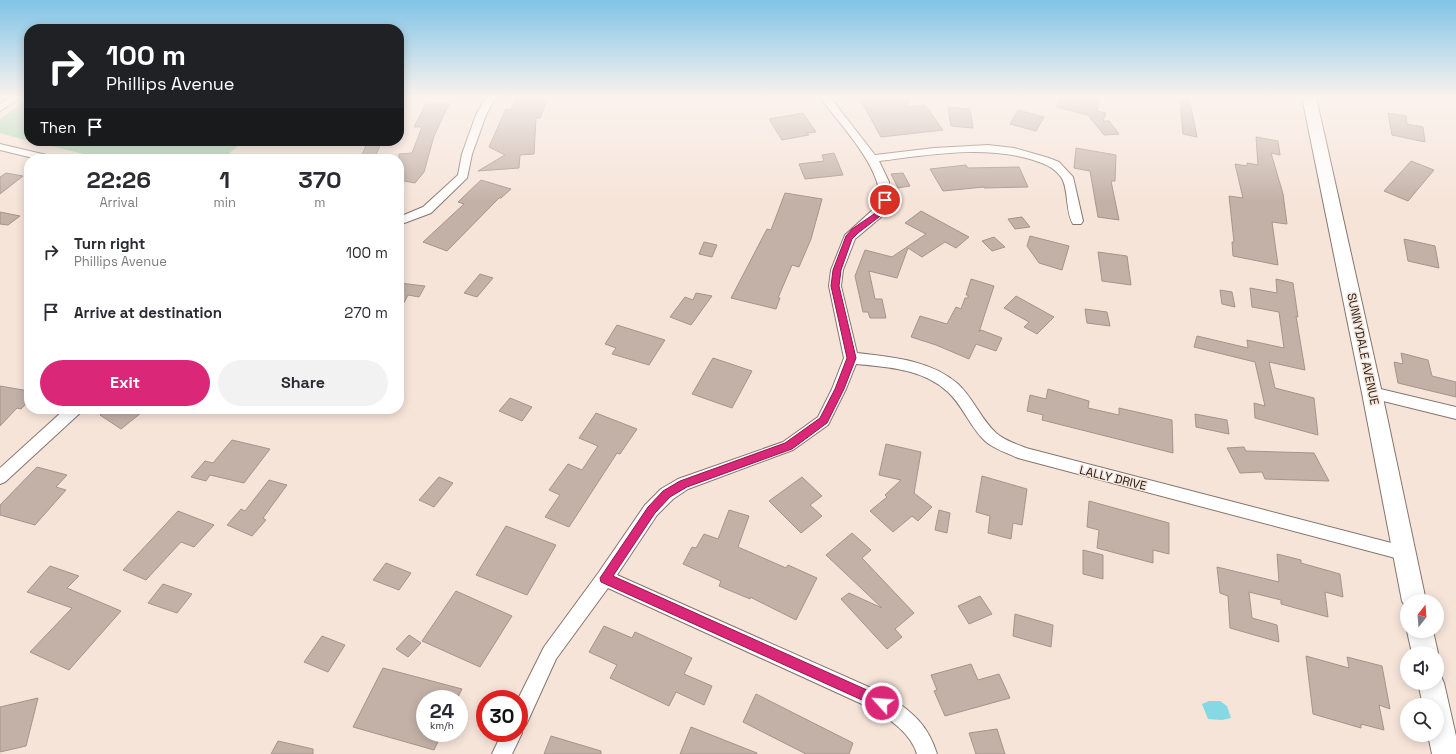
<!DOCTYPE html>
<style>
body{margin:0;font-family:"Space Grotesk",sans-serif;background:#f2f2f3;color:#2b2b33;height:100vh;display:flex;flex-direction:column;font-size:15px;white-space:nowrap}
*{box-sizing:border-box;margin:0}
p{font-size:13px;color:#7c7c81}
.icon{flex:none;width:22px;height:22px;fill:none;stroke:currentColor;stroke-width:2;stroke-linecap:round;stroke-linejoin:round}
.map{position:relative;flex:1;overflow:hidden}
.side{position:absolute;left:24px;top:154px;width:380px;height:260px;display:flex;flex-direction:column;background:#fff;border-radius:16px;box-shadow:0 2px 10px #0003}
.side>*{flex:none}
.banner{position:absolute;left:24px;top:24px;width:380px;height:122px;border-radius:16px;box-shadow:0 2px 10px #0003;background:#202124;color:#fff;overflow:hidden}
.needle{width:26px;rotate:17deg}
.tools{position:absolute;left:1400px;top:594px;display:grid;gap:8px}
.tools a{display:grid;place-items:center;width:44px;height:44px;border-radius:50%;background:#fff;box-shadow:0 2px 10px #0003;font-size:20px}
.speed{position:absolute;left:416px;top:690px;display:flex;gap:8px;font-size:20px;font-weight:700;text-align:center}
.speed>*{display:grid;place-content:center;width:52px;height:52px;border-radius:50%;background:#fff;box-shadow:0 2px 10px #0003;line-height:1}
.speed small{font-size:10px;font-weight:400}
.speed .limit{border:6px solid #d22;background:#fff;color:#111}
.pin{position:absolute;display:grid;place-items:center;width:34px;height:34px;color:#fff;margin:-17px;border:2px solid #fff;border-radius:50%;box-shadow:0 1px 4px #0007}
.me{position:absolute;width:44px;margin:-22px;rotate:296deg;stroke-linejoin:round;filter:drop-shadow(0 0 3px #0008)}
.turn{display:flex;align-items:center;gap:14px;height:84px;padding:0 16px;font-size:18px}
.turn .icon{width:52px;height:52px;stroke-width:2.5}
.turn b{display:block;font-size:28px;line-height:34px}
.then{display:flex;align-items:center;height:38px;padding:0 16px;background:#0003;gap:8px;font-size:15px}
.eta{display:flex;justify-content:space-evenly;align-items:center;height:68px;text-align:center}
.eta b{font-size:24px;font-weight:700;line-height:28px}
.action{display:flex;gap:8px;margin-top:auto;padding:8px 16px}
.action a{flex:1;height:46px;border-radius:24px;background:#db2777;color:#fff;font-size:16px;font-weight:700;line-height:46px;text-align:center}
.action a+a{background:#f2f2f3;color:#2b2b33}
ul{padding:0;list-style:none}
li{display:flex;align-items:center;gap:12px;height:60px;padding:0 16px}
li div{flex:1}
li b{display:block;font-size:15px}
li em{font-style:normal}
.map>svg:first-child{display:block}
</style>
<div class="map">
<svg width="1456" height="754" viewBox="0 0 1456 754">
<rect width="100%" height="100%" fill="#f6e4d9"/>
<g fill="#a5d8b3">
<path d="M 29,98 L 29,141 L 0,133 L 0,119 Z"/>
<path d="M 31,141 L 244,141 L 222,159 L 104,159 Z"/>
</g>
<path fill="#85d9e4" d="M 1209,701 L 1220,701 L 1227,706 L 1231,718 L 1222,720 L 1208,719 L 1202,704 Z"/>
<g fill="#c3b1a7" stroke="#a59489">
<path d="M 516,97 L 548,97 L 540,118 L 536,118 L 534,154 L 520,155 L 519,168 L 478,171 L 505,155 L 489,147 L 506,109 L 511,110 Z"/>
<path d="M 859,97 L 908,97 L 908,107 L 925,105 L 943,130 L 881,137 Z"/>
<path d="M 1059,97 L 1099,97 L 1097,111 L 1106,113 L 1103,121 L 1109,121 L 1119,134 L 1104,135 L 1088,115 L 1057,107 Z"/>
<path d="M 1180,97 L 1189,97 L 1197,137 L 1183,134 Z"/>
<path d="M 426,104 L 449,104 L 434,136 L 424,172 L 415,183 L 399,180 L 399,154 L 412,153 L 422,127 L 414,127 Z"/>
<path d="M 948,107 L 970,109 L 973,128 L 951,126 Z"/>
<path d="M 1018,110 L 1044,117 L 1036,131 L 1010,124 Z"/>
<path d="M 803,113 L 816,132 L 807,133 L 809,135 L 782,140 L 769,119 Z"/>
<path d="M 1388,113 L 1406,116 L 1407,124 L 1423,127 L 1425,142 L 1392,135 Z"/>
<path d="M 1256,137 L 1278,141 L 1280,155 L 1271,153 L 1283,194 L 1287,224 L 1272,222 L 1278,265 L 1233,256 L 1232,242 L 1234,242 L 1229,196 L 1243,198 L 1235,164 L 1247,166 L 1247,163 L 1258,165 Z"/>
<path d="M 368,141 L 382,141 L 374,159 L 360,159 Z"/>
<path d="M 1076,148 L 1116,155 L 1115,181 L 1111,181 L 1119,220 L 1098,217 L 1090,171 L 1074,168 Z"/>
<path d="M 834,153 L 843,175 L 805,179 L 799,164 L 824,161 L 822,155 Z"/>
<path d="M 1411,161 L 1434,170 L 1408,201 L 1384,191 Z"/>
<path d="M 966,165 L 968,168 L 1019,167 L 1028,187 L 984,188 L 984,187 L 943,191 L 930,169 Z"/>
<path d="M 6,173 L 23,176 L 0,194 L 0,177 Z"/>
<path d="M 903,173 L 910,186 L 898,188 L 891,174 Z"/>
<path d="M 481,180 L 511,189 L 501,198 L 499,198 L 447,251 L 423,242 L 464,204 L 458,202 Z"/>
<path d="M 785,193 L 822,199 L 811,239 L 799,267 L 792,265 L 778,298 L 780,298 L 776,309 L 731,298 L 767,229 L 771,230 Z"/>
<path d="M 921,211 L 969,237 L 956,248 L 945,242 L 922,257 L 908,248 L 897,278 L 869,271 L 875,299 L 882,299 L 886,318 L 870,318 L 868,312 L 863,312 L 855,276 L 865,250 L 892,257 L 926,234 L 905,223 Z"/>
<path d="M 0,212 L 20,216 L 8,225 L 0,224 Z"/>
<path d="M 1022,217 L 1030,227 L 1015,229 L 1008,219 Z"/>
<path d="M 1030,236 L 1069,246 L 1062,270 L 1039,263 L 1027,246 Z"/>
<path d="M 994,237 L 1005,247 L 992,251 L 982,241 Z"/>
<path d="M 1404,239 L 1435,246 L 1439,268 L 1408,261 Z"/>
<path d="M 704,242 L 717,245 L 712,257 L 699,254 Z"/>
<path d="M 1098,252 L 1127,256 L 1131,285 L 1102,281 Z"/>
<path d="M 480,274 L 493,278 L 477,297 L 464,293 Z"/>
<path d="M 971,279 L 994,286 L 979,332 L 981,330 L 1002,338 L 996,351 L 976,344 L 969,359 L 936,345 L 911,337 L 920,316 L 947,324 L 956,307 L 961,309 L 965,298 L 968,298 L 968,295 L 966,295 Z"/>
<path d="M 1276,279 L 1293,283 L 1298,317 L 1296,316 L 1305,370 L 1269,362 L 1275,388 L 1314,398 L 1318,435 L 1255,418 L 1254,403 L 1265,406 L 1255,362 L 1194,347 L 1197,336 L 1248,348 L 1247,340 L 1284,348 L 1279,312 L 1252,307 L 1250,288 L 1277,293 Z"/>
<path d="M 399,283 L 425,286 L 419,297 L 408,295 L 399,312 Z"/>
<path d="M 1220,290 L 1232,292 L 1235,307 L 1222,304 Z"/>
<path d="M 696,293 L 712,296 L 691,325 L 670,317 L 685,297 L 693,300 Z"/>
<path d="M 1016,296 L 1054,317 L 1037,334 L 1024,327 L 1029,322 L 1004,308 Z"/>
<path d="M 1085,309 L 1107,312 L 1110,326 L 1087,323 Z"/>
<path d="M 617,325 L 665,340 L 649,365 L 612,354 L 616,348 L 605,344 Z"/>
<path d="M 1401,353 L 1428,360 L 1432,376 L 1456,382 L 1456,397 L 1398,383 L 1394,362 L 1403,364 Z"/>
<path d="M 713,358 L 752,371 L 732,408 L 692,394 Z"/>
<path d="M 0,386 L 29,391 L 29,401 L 21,409 L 17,408 L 0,426 Z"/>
<path d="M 1048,389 L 1089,401 L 1088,408 L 1119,415 L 1119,408 L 1172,420 L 1173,453 L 1042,420 L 1043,415 L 1027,411 L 1030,395 L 1046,399 Z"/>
<path d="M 510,398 L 532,407 L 522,421 L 499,411 Z"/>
<path d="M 109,409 L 146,409 L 121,429 L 100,415 Z"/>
<path d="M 596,413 L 637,429 L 620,454 L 617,453 L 569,527 L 545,517 L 560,495 L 549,490 L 568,464 L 582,470 L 598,446 L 579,438 Z"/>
<path d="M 1195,414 L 1227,420 L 1229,434 L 1196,427 Z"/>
<path d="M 232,440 L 270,449 L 244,483 L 210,475 L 206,481 L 191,477 L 205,461 L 213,463 Z"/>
<path d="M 886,444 L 921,452 L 914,493 L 932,507 L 918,521 L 912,516 L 893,532 L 870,511 L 887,497 L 885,495 L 901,480 L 879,475 Z"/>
<path d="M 1244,447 L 1246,451 L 1314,453 L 1329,481 L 1265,479 L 1262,472 L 1240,473 L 1227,448 Z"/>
<path d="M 37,467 L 67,475 L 56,487 L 66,490 L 35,525 L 0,515 L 0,505 Z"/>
<path d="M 982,476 L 1027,489 L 1022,525 L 1013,523 L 1011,539 L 988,533 L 990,516 L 976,512 Z"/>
<path d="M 439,477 L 453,483 L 434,507 L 419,500 Z"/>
<path d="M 802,477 L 822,496 L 810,505 L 822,516 L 801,533 L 769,501 Z"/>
<path d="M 269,480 L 287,485 L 263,518 L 266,520 L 252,536 L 227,525 L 241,509 L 245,511 Z"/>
<path d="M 1089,501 L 1169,523 L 1169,554 L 1153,550 L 1153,563 L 1097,548 L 1099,530 L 1087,527 Z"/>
<path d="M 729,510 L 749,516 L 738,547 L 786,568 L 788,565 L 817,578 L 796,620 L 750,597 L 750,599 L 719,586 L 721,581 L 683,564 L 692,547 L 696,548 L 704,534 L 718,539 Z"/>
<path d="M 939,510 L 950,513 L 947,533 L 935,530 Z"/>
<path d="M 178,511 L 214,525 L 194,547 L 181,542 L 146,580 L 123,570 Z"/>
<path d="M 506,526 L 556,545 L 527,595 L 476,575 Z"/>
<path d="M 852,533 L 871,550 L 862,558 L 914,613 L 895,629 L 902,637 L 887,649 L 841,599 L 849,593 L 882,608 L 826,555 Z"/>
<path d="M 1083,550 L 1103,555 L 1103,579 L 1083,574 Z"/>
<path d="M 1277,554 L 1301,560 L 1301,563 L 1340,574 L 1343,597 L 1325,592 L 1328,617 L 1281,604 L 1281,600 L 1249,592 L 1252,618 L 1277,625 L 1279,642 L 1230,628 L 1228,596 L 1220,593 L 1217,567 L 1279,582 Z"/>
<path d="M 386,563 L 411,573 L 399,590 L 373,580 Z"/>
<path d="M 50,566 L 79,576 L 67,588 L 121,611 L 69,670 L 30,652 L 72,608 L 27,592 Z"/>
<path d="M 163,584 L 192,594 L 177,613 L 148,603 Z"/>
<path d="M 456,591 L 512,616 L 480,667 L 422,641 Z"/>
<path d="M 980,596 L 992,614 L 969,624 L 958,606 Z"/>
<path d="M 1015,614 L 1053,625 L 1051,647 L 1013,636 Z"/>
<path d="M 604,626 L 632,638 L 635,632 L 692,658 L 684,674 L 712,686 L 704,705 L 676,692 L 669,706 L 610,678 L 617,665 L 589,652 Z"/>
<path d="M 409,635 L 421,643 L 408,657 L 396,649 Z"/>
<path d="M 322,636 L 345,645 L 328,672 L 304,662 Z"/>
<path d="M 1306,656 L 1349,668 L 1347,657 L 1382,666 L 1390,709 L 1379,705 L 1384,730 L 1361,724 L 1361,728 L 1313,714 Z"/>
<path d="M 971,664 L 978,680 L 999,674 L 1010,698 L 945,716 L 934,691 L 937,690 L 931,675 Z"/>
<path d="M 383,668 L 462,689 L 457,699 L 425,699 L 425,733 L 442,733 L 434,750 L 353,727 Z"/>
<path d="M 756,694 L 853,743 L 849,754 L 806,754 L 743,722 Z"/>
<path d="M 38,698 L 26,746 L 0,752 L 0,707 Z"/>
<path d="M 691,727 L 757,753 L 757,754 L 680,754 Z"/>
<path d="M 997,729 L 1005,754 L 976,754 L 969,733 Z"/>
<path d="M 551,736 L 601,751 L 601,754 L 544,754 Z"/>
<path d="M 278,741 L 313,749 L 313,754 L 271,754 Z"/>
</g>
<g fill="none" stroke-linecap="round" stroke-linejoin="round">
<defs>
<g id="street">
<path d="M 11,97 L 22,97 L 0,111 L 0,104 Z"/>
<path d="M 486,97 L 496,97 L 486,115 L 472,154 L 467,178 L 431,213 L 399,225 L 399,217 L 423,207 L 458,175 L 462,154 L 476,115 Z"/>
<path d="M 820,97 L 830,97 L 875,155 L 934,148 L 988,145 L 1014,148 L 1049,158 L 1059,162 L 1073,177 L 1083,221 L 1081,224 L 1073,224 C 1065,211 1069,188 1061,177 C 1053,166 1042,163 1030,159 C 981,145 928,155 879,161 L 889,182 L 889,207 L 880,218 L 855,239 L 843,270 L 841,286 L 857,353 C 891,357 931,360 958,384 C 973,398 981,419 996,433 C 1004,440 1016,444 1026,448 L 1403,546 L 1409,548 L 1411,553 L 1409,558 L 1403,560 L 1018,458 C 1007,453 994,449 985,441 C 970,427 963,406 948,392 C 923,369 888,367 856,364 L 846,389 L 828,425 L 793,450 L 688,489 L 673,499 L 657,515 L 617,575 L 889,696 C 913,713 928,725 937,754 L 917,754 C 911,734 892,721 875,710 L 608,588 L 556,659 L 526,725 L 519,727 L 522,733 L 512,754 L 492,754 L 502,733 L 519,733 L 518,699 L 544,647 L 599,572 L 645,505 L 661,489 L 678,479 L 783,442 L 818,417 L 832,389 L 844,358 L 829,286 L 831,270 L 845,235 L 877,206 C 878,198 880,189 877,182 C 868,153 838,122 820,97 Z"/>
<path d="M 0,144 L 55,157 L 56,159 L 37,159 L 0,150 Z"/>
<path d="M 1372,387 L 1456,407 L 1456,419 L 1367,397 L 1365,393 L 1367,389 Z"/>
<path d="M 65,409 L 82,409 L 80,413 L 5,482 L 0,484 L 0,468 Z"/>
</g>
<g id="secondary">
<path d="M 1302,97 L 1316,97 L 1382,393 L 1426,601 L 1407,601 L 1407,610 L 1402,601 L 1362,393 Z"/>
<path d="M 1407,631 L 1433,631 L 1438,653 L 1437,655 L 1437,653 L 1412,653 Z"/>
<path d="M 1437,672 L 1440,674 L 1444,683 L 1456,736 L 1456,754 L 1432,754 L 1428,735 L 1437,735 L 1437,705 L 1423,705 L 1418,683 L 1437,683 Z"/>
</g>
</defs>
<use href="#street" stroke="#86766c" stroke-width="2"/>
<use href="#secondary" stroke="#86766c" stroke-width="2"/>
<use href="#street" fill="#fff" fill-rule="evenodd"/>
<use href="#secondary" fill="#fff" fill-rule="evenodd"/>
</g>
<linearGradient id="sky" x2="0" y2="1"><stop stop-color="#80c3e6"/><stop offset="0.48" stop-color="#fbf3ee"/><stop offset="1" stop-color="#fbf3ee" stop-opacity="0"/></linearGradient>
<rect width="1456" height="202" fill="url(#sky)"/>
<path fill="#db2777" stroke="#8e194d" d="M 885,197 L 889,200 L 887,207 L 879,217 L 858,233 L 852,239 L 841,270 L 839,286 L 856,358 L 844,389 L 827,423 L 792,449 L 687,487 L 670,497 L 655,513 L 613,576 L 887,699 L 888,703 L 887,707 L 882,709 L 601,582 L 600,578 L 648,507 L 663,491 L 680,481 L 785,443 L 820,418 L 835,389 L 847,358 L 831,286 L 833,270 L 846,236 L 852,229 L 874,214 L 880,207 L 882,198 Z"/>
<g text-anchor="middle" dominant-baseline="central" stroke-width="3" stroke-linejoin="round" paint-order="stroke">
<g font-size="12" fill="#26201c" stroke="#f6e4d9">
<text transform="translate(1363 349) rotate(78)">SUNNYDALE AVENUE</text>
<text transform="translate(1113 478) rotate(14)">LALLY DRIVE</text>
</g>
</g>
</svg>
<div class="tools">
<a><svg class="needle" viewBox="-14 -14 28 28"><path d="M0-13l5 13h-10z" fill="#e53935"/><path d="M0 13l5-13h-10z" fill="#7c7c81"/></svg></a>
<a><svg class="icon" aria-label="sound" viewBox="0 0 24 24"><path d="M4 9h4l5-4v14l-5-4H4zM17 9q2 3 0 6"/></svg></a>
<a><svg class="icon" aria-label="search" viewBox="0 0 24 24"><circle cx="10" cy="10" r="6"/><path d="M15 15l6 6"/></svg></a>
</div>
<div class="speed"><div>24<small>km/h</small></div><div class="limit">30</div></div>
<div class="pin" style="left:885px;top:200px;background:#d93025"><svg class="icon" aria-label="arrive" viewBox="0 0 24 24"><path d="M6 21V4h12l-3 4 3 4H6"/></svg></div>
<svg class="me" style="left:882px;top:703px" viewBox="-20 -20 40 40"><circle r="17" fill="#db2777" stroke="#fff" stroke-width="3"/><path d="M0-11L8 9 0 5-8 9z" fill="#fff"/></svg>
<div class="banner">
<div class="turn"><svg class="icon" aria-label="right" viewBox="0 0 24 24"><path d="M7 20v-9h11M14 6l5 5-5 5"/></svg><div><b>100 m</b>Phillips Avenue</div></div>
<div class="then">Then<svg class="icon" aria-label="arrive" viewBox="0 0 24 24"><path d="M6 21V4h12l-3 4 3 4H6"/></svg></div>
</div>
<section class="side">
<div class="eta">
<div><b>22:26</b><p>Arrival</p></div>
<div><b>1</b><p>min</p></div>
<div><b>370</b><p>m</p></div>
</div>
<ul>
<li><svg class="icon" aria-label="right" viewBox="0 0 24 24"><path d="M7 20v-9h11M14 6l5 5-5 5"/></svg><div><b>Turn right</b><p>Phillips Avenue</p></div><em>100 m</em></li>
<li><svg class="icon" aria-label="arrive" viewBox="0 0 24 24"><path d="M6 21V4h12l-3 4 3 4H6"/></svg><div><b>Arrive at destination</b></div><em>270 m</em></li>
</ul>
<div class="action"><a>Exit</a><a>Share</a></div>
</section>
</div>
